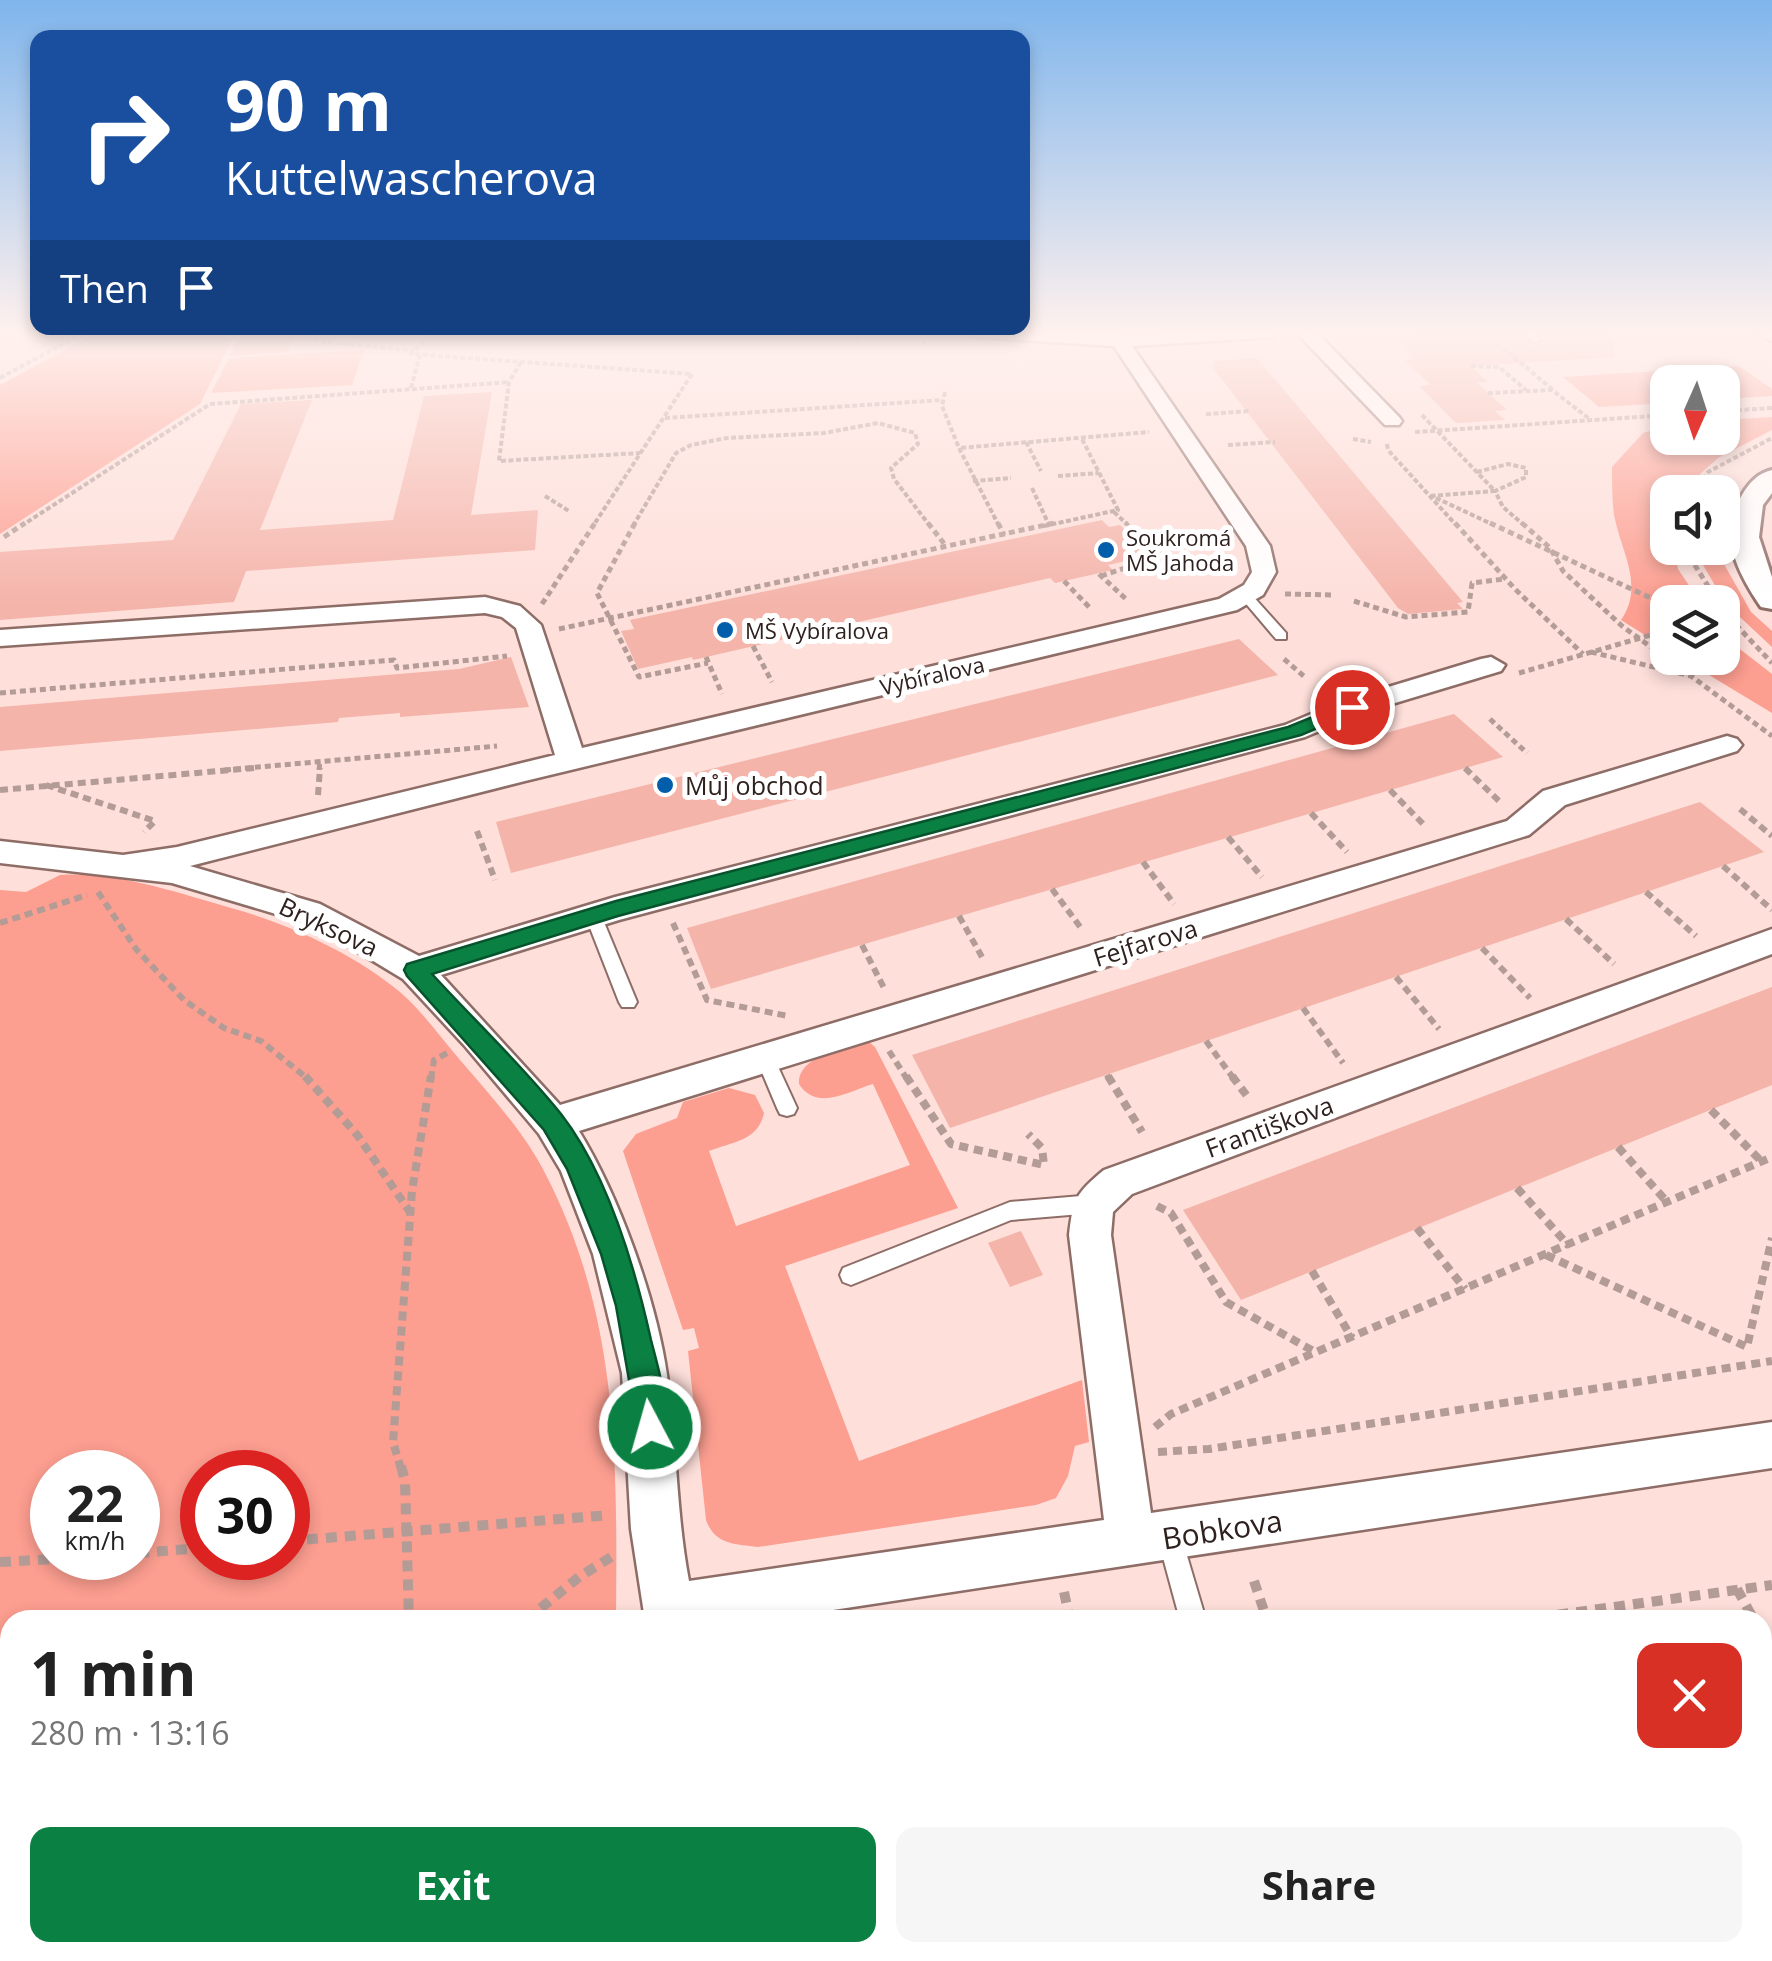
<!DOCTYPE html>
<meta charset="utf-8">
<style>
body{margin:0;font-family:"Open Sans",sans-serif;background:#f6f6f6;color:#222;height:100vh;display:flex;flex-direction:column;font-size:38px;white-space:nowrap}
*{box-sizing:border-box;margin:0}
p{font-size:32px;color:#767676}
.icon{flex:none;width:55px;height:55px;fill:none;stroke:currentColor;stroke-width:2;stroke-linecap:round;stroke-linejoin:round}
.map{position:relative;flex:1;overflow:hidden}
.details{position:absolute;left:0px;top:1610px;width:1772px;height:352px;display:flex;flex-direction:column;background:#fff;border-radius:30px 30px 0 0;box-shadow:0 5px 15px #0003}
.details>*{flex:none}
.guide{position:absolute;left:30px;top:30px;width:1000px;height:305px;border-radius:20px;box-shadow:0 5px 15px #0003;background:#1a4fa0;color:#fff;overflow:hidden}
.needle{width:65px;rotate:183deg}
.tools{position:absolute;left:1650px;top:365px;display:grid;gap:20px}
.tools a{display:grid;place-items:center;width:90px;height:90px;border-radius:20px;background:#fff;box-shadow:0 5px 15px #0003;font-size:50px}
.speed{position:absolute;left:30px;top:1450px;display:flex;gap:20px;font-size:50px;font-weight:700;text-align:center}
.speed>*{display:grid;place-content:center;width:130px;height:130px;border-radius:50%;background:#fff;box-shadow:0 5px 15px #0003;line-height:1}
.speed small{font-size:25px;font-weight:400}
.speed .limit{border:15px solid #d22;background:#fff;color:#111}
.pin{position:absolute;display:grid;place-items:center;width:85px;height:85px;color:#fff;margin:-42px;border:5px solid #fff;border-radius:50%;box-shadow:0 2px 10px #0007}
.me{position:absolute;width:110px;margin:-55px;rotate:354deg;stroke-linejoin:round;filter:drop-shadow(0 0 8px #0008)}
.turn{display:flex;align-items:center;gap:35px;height:210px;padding:0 30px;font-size:45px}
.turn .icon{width:130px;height:130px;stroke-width:2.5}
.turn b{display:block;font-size:70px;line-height:85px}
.then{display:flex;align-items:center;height:95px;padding:0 30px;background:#0003;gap:20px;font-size:38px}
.round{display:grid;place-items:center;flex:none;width:105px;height:105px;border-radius:20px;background:#f6f6f6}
.overview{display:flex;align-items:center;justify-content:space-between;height:170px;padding:0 30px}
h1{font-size:60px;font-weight:700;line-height:75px}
.primary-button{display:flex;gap:20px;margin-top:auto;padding:20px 30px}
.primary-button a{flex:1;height:115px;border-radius:20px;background:#0b8043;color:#fff;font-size:40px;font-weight:700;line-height:115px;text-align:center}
.primary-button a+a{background:#f6f6f6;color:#222}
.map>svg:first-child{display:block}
</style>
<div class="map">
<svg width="1772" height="1961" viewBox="0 0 1772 1961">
<rect width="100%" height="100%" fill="#fedfda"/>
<path fill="#fdcfc7" d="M 10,1807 L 10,1952 L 206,1953 L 206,1961 L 0,1961 L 0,1808 Z"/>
<g fill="#fc9e90" fill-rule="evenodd">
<path d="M 100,331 L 181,331 L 233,338 L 200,404 L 0,534 L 0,385 Z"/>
<path d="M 242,331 L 298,331 L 288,352 L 229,356 Z"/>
<path d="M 364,350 L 352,385 L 211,393 L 229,358 Z"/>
<path d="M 1739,366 L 1772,389 L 1772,396 L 1723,399 L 1722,382 L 1668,382 L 1667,403 L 1599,407 L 1563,377 Z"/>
<path d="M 1772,417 L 1772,430 L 1718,458 L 1680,492 L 1668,492 L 1668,548 L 1674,548 L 1678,569 L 1700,602 L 1668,602 L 1667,649 L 1621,620 C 1645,585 1621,552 1614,515 C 1612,499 1612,483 1612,467 L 1643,433 L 1667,426 L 1668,438 L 1722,438 L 1723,420 Z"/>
<path d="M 1693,548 L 1715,548 L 1751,612 L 1772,631 L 1772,647 L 1726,604 Z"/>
<path d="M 1723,636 L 1772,674 L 1772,713 L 1681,658 L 1722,658 Z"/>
<path d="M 60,875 C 116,871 178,893 231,908 C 289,924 353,953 400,992 C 422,1011 441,1038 460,1060 C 491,1096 525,1133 546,1175 C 620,1319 617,1464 616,1620 L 10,1620 L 10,1836 L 0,1838 L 0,890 L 26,892 ZM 52,1472 L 138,1472 L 138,1558 L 52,1558 ZM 202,1472 L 288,1472 L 288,1558 L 202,1558 Z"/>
<path d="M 869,1042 L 875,1047 L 958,1208 L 785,1266 L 859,1461 L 1082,1380 L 1089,1442 L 1075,1446 L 1068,1476 L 1056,1498 L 1036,1505 L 758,1547 C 735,1544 715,1545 706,1520 L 688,1351 L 699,1348 L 694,1328 L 683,1330 L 623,1151 L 636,1134 L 677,1118 L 683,1102 L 729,1088 L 755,1095 L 764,1113 C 758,1141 732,1142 709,1151 L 736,1226 L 910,1165 L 873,1084 C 849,1091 817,1112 799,1084 C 798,1054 846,1050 869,1042 Z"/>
<path d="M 180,1953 L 611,1952 L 611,1961 L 181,1961 Z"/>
</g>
<g fill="#f4b4aa">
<path d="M 1410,331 L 1517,331 L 1534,346 L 1545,340 L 1537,331 L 1614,331 L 1614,357 L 1471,366 L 1488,382 L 1476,382 L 1507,410 L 1495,411 L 1505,420 L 1456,423 L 1419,386 L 1431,385 L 1404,360 L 1415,359 L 1397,337 L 1415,335 Z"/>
<path d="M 1257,358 L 1463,602 L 1457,603 L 1463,609 L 1408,614 L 1398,608 L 1211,365 L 1215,364 L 1212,361 Z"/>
<path d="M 492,392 L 471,515 L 538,510 L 535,550 L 246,571 L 234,602 L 0,620 L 0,552 L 173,540 L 241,404 L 312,400 L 260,530 L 393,520 L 424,396 Z"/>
<path d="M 1102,520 L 1109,527 L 1120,525 L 1152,555 L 1108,565 L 1113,570 L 1064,581 L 1055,583 L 1050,578 L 693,660 L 692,657 L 638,669 L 621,631 L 634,629 L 630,620 Z"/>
<path d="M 1239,639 L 1278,675 L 511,873 L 496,822 Z"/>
<path d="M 511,657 L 529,707 L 400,717 L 400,713 L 339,718 L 338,722 L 0,751 L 0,707 L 459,669 Z"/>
<path d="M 1454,714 L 1503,757 L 711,989 L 687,928 Z"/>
<path d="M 1700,802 L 1764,852 L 950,1128 L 912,1055 Z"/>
<path d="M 1772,987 L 1772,1085 L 1241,1300 L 1183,1210 Z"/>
<path d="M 1021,1231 L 1043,1275 L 1010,1287 L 988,1243 Z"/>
</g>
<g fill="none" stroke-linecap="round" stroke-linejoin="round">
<defs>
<g id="service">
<path d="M 1521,331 L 1531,331 L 1541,340 L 1533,342 Z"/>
<path d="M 1246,592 L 1250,593 L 1286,633 L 1286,639 L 1276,639 L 1242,599 L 1240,596 Z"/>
<path d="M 593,909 L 601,915 L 637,1002 L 634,1007 L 622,1007 L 619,1002 L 585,915 Z"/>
<path d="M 765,1051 L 772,1053 L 774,1058 L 797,1108 L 794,1114 L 787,1116 L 780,1114 L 777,1108 L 756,1058 L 758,1053 Z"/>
<path d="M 1093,1195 L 1100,1198 L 1103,1204 L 1100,1210 L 1093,1213 L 1011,1220 L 851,1285 L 843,1282 L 840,1275 L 843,1268 L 1010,1202 Z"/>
<path d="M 1170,1527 L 1179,1530 L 1182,1539 L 1206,1620 L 1180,1620 L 1158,1539 L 1161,1530 Z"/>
<path d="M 10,1858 L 10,1886 L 0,1888 L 0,1860 Z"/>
<path d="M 10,1901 L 10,1931 L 0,1932 L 0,1902 Z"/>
<path d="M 91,1952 L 140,1952 L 141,1961 L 95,1961 Z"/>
</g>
<g id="minor">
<path d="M 966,331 L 1123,331 L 1125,335 L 1283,331 L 1274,337 L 1132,346 L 1270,546 L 1276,572 L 1263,595 L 1237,610 L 525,781 L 190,866 L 320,904 L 419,956 L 615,897 L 1285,725 L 1342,701 L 1481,659 L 1491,657 L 1505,665 L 1501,671 L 1362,713 L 1305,737 L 619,920 L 441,975 L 560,1105 L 1507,821 L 1543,791 L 1727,736 L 1737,739 L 1742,745 L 1737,751 L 1565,805 L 1529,835 L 579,1131 C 619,1196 656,1299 667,1375 C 677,1444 676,1513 689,1581 L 1104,1520 L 1069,1235 C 1073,1199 1076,1193 1104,1170 L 1772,929 L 1772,954 L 1132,1194 L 1113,1212 L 1111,1235 L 1151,1513 L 1772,1422 L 1772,1468 L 767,1620 L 645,1620 L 631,1529 L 622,1373 L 593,1254 L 561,1171 L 539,1134 L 464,1045 L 403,979 L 345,944 L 296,920 L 172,883 L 0,863 L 0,841 L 123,855 L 177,847 L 555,755 L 516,628 L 502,617 L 485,613 L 0,646 L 0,630 L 485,597 L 520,606 L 541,625 L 582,748 L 1219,599 L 1244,585 L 1252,572 L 1246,546 L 1114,346 L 975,337 Z"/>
<path d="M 1295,331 L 1315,331 L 1399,417 L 1402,421 L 1399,425 L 1385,425 Z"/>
<path d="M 1753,331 L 1772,331 L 1772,341 Z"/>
<rect x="641" y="1952" width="60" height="9"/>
</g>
<path id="tertiary" d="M 1772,470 L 1772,493 L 1763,505 L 1759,537 L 1772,577 L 1772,609 L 1761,607 C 1738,573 1717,534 1742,495 C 1749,483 1758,473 1772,470 Z"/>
</defs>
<use href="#service" stroke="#8e6d67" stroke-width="4"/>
<use href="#minor" stroke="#8e6d67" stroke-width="5"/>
<use href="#tertiary" stroke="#8e6d67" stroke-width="6"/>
<g stroke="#b39b96" stroke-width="4" stroke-dasharray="5 2.5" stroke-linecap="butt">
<path d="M 314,331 L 316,341 L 414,351"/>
<path d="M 435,331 L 411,354 L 692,374 L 593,526"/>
<path d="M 796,337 L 798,332"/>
<path d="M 858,341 L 860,336"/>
<path d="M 923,341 L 923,345"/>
<path d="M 1497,343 L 1552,389"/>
<path d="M 521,362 L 509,382 L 499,461 L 640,453"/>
<path d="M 1471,366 L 1499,367 L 1526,390"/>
<path d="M 0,378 L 87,331"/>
<path d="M 411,388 L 420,355"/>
<path d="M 945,392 L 942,406 L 959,448"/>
<path d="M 1488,393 L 1552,390 L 1591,420"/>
<path d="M 1722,411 L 1772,408"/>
<path d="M 1206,414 L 1250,411"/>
<path d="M 1422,415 L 1495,491 L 1430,496"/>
<path d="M 665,418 L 942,400"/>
<path d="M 1415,432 L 1668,415"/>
<path d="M 1353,439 L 1371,442"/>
<path d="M 1026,442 L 1041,471"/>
<path d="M 1387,444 L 1388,450 L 1457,526"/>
<path d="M 1228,445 L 1275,442"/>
<path d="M 1477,472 L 1508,464 L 1526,468 L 1526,477 L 1495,491 L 1503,507 L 1525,526"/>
<path d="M 1058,476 L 1099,473"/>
<path d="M 973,481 L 1011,478"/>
<path d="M 1032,488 L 1049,525"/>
<path d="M 1695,492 L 1708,472 L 1772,438"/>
<path d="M 545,496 L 569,511"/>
<path d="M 1436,498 L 1496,526"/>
<path d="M 1114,512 L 1129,526"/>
<path d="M 21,526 L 210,404 L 509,382"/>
<path d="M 633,526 L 676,453 L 691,445 L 727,438 L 824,433 L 878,423 L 915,433 L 918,444 L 891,468 L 894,479 L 930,526"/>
<path d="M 999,526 L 959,448 L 1149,432"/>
<path d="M 1044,526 L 1118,510 L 1081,437"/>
</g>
<g stroke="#b39b96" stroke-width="5" stroke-dasharray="6 4" stroke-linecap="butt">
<path d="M 635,523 L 597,593 L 639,677 L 708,663"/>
<path d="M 928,523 L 946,546"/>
<path d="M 998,523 L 1004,535"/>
<path d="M 1455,523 L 1515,589 L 1583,654"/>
<path d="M 1490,523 L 1668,606"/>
<path d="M 1522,523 L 1550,548 L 1563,571 L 1622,626 L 1691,676"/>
<path d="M 4,537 L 25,523"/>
<path d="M 1684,548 L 1718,602"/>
<path d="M 1099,574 L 1127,600"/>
<path d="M 1101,576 L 1161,556 L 1126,523"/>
<path d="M 1064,581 L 1091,609"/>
<path d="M 1285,594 L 1334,595"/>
<path d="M 1354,601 L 1406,617 L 1468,612 L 1472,583 L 1505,579"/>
<path d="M 542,604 L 595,523"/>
<path d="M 1722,610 L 1772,663"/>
<path d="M 559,629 L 1055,523"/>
<path d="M 753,646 L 772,682"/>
<path d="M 1591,652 L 1691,676 L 1772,736"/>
<path d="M 706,657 L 722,694"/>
<path d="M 1284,659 L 1306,678"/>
<path d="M 1519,673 L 1668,630"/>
<path d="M 0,693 L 394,660 L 397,668 L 507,656"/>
<path d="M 1490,719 L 1527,753"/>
<path d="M 225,770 L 497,746"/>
<path d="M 319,770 L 320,761"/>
</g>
<g stroke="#b39b96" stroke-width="6" stroke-dasharray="8 5" stroke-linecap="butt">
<path d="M 1465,768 L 1499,801"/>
<path d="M 46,785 L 155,821 L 144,832"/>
<path d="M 0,790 L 254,768"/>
<path d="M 1390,790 L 1426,827"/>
<path d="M 318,795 L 320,768"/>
<path d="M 1740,809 L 1772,836"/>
<path d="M 1311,813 L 1347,852"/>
<path d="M 477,831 L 495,880"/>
<path d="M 1228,837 L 1262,877"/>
<path d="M 1143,862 L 1174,904"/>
<path d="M 1723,866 L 1772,910"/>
<path d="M 1052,889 L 1081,928"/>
<path d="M 98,892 L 136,949 L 184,1000 L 224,1028 L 261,1041 L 308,1079"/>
<path d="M 1646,892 L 1696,936"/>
<path d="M 959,916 L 982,957"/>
<path d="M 1566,919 L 1614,964"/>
<path d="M 0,923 L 87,895"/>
<path d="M 673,923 L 707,1000 L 788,1016"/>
<path d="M 862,945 L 884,988"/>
<path d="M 1482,948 L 1530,998"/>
<path d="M 1396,977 L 1439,1029"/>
<path d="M 1303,1008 L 1343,1063"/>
<path d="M 1206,1041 L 1234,1079"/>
<path d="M 889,1051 L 907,1079"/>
<path d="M 1107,1075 L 1109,1079"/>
<path d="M 431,1079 L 434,1060 L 449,1052"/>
</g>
<g stroke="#b39b96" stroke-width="8" stroke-dasharray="9 6" stroke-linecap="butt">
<path d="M 305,1076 L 358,1136 L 412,1215"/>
<path d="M 906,1076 L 951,1144 L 1044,1165 L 1042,1148 L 1028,1134"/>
<path d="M 1108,1076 L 1142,1132"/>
<path d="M 1232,1076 L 1247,1096"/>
<path d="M 1711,1110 L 1762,1162"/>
<path d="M 1618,1147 L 1668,1203"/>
<path d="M 1517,1188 L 1569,1246"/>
<path d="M 1157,1206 L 1171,1213 L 1226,1302 L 1315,1352"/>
<path d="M 1417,1228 L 1465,1289"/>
<path d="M 1546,1255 L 1747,1347 L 1772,1238"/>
<path d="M 1312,1271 L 1352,1338"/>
<path d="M 1155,1427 L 1171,1414 L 1772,1157"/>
<path d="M 1158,1452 L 1209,1449 L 1772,1361"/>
<path d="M 401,1469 L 393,1442 L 412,1191 L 431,1076"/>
</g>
<g stroke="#b39b96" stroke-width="10" stroke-dasharray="11 8" stroke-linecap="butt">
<path d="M 401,1466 L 405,1481 L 409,1620"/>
<path d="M 288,1541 L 610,1515"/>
<path d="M 138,1553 L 202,1548"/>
<path d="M 0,1562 L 73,1558"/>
<path d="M 1254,1581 L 1267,1620"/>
<path d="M 1737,1589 L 1754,1620"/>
<path d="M 1064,1592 L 1070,1620"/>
<path d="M 526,1620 L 579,1577 L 616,1554"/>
<path d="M 1520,1620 L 1772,1585"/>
<path d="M 1762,1636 L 1772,1653"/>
<path d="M 0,1642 L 10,1646"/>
<path d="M 255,1952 L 256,1961"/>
<path d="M 444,1952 L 445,1961"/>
<path d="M 836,1952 L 836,1961"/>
<path d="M 1060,1952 L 1061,1961"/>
<path d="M 1447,1952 L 1450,1961"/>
<path d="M 1700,1952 L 1704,1961"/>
<path d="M 300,1961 L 303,1952"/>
</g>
<use href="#service" fill="#fff" fill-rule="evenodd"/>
<use href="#minor" fill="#fff" fill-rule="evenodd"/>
<use href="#tertiary" fill="#fff" fill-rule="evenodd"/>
</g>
<linearGradient id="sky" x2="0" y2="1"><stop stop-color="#7fb5ec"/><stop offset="0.55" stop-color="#fff1ee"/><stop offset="1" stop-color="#fff1ee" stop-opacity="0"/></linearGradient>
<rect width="1772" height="606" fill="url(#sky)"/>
<path fill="#0b8043" stroke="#07532c" stroke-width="2.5" d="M 1352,701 L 1358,703 L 1358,711 L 1301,735 L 618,916 L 432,974 C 474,1020 522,1065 561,1114 C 607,1173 635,1268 651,1340 C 658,1368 672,1410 660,1437 L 650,1442 L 639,1437 L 616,1306 L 601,1254 L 567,1169 L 544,1130 L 407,976 L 404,970 L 407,964 L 616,901 L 1288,727 Z"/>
<g fill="#025daa" stroke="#fff" stroke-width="4">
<circle cx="1106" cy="550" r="10"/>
<circle cx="725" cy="630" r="10"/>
<circle cx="665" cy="785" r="10"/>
</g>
<g text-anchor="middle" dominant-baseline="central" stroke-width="10" stroke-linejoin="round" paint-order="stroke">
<g font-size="22" fill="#2e211e" stroke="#fff" text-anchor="start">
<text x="1126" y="537">Soukromá<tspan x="1126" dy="25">MŠ Jahoda</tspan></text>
<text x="745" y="630">MŠ Vybíralova</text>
</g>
<g font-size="22" fill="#2e211e" stroke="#fff">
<text transform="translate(932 675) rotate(-13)">Vybíralova</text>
</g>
<g font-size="25" fill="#2e211e" stroke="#fff" text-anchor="start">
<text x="685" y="785">Můj obchod</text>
</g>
<g font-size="25" fill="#2e211e" stroke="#fff">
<text transform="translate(329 926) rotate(25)">Bryksova</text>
<text transform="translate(1145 942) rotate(-17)">Fejfarova</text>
<text transform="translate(1269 1126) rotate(-20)">Františkova</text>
</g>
<g font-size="30" fill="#2e211e" stroke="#fff">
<text transform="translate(1222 1529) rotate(-9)">Bobkova</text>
</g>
</g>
</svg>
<div class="tools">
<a><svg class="needle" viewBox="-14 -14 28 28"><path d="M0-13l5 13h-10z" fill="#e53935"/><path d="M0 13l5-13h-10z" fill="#767676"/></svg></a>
<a><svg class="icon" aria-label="sound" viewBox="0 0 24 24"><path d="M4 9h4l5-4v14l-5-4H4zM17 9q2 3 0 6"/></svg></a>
<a><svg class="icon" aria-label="layers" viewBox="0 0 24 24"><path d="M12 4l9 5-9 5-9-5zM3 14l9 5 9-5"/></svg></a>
</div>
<div class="speed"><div>22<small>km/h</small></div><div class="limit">30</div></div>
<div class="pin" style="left:1352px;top:707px;background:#d93025"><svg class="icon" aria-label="arrive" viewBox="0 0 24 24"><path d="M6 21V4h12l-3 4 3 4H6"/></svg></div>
<svg class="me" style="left:650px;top:1427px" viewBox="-20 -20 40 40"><circle r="17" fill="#0b8043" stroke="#fff" stroke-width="3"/><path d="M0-11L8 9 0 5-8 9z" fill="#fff"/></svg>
<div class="guide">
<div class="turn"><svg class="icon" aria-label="right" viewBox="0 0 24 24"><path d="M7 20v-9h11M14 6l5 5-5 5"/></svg><div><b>90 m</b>Kuttelwascherova</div></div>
<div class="then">Then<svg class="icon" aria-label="arrive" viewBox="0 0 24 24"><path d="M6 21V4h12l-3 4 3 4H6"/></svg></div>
</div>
<section class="details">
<div class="overview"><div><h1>1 min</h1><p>280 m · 13:16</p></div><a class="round" style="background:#d93025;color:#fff"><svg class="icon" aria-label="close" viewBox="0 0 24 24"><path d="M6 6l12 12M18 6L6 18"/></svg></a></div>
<div class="primary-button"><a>Exit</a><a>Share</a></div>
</section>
</div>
